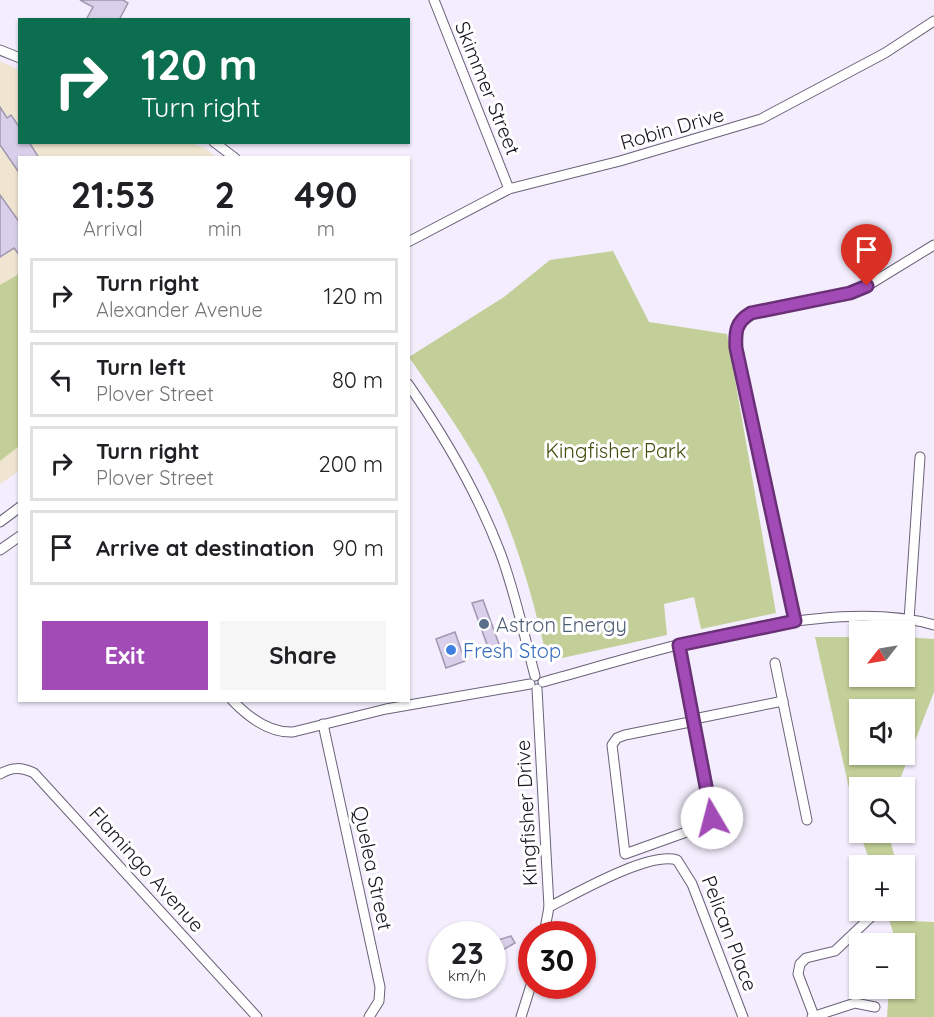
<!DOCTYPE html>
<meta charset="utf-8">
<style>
body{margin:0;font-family:Quicksand,sans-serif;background:#f6f6f6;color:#202124;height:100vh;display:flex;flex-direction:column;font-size:22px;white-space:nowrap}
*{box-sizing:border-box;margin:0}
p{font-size:20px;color:#757577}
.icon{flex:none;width:33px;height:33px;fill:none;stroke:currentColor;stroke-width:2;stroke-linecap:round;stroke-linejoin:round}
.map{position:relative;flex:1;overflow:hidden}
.drawer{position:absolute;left:18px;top:156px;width:392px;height:546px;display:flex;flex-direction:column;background:#fff;border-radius:0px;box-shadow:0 2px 4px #0004}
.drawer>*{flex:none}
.hud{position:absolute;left:18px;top:18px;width:392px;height:126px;border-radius:0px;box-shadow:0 2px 4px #0004;background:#0b6e4f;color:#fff;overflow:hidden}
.needle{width:39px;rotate:239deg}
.controls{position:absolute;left:849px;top:621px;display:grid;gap:12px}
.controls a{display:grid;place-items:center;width:66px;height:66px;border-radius:0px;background:#fff;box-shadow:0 2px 4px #0004;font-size:30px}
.speed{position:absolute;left:428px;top:921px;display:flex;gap:12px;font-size:30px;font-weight:700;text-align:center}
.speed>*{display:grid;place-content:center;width:78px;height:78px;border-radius:50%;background:#fff;box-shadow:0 2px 4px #0004;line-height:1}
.speed small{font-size:15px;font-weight:400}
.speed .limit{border:9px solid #d22;background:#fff;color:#111}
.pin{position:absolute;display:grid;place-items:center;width:51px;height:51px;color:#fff;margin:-62px -26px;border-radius:50% 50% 50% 0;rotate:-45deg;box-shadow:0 0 6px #0007}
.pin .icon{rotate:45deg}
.me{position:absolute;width:66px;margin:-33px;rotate:352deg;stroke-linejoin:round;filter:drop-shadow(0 0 4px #0008)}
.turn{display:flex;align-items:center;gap:21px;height:126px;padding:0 24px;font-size:27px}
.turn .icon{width:78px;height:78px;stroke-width:2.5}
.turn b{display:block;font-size:42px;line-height:51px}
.eta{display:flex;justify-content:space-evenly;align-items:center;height:102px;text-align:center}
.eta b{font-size:36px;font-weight:700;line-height:42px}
.button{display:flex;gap:12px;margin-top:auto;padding:12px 24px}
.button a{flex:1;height:69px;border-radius:0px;background:#a24ab6;color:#fff;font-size:24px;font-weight:700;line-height:69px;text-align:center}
.button a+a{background:#f6f6f6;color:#202124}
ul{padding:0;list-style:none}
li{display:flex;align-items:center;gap:18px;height:75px;margin:0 12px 9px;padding:0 12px;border:3px solid #e0e0e0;border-radius:0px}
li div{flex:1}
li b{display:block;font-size:22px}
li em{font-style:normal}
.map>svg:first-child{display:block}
</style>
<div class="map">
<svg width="934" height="1017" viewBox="0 0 934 1017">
<rect width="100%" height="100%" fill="#f3edfd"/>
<path fill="#f0e5d0" d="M 0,61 L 19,70 L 20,142 L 192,143 L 205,148 L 216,157 L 20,158 L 19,471 L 0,484 Z"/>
<g fill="#c2cf98" fill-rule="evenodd">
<path d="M 613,251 L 649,322 L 727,334 L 776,613 L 701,629 L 694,597 L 664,604 L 667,635 L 553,660 L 546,654 C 530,587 512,520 477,460 C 457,425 432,391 409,357 L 504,297 L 550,260 Z"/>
<path d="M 19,274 L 19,446 L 0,461 L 0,285 Z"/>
<path d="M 815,637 L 859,637 L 860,676 L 904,676 L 905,637 L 934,639 L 934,692 L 897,787 L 860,788 L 860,832 L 888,833 L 897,865 L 871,865 L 858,828 ZM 860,710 L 904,710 L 904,754 L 860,754 Z"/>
<path d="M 905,891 L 913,921 L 934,922 L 934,1017 L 887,1017 L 889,989 L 904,988 L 904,944 L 892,943 L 893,932 L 886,911 L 904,910 Z"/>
</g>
<g fill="#d9cfea" stroke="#a097b0" stroke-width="1.5">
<path d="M 80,0 L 123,0 L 128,3 L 119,20 L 86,20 L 93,7 Z"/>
<path d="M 0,107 L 7,118 L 11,115 L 20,128 L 20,142 L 29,142 L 39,158 L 20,158 L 20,174 L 0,145 Z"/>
<path d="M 0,195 L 20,223 L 20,256 L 14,248 L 0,257 Z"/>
<path d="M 483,600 L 500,647 L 489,650 L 472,603 Z"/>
<path d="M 455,632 L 465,661 L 446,668 L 436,639 Z"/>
<path d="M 511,936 L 515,943 L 492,956 L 492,942 Z"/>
</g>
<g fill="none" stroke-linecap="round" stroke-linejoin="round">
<defs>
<g id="minor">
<path d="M 434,0 L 509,189"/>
<path d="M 0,50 L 20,58"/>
<path d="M 214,142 L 235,158"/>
<path d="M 408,242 L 509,189 L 620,161 L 761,119 L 885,53 L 934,21"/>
<path d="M 408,384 C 445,437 477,492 500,552 C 515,592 524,635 535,676"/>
<path d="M 0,522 L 20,507"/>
<path d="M 0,550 L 20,536"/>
<path d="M 909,620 L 920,457"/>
<path d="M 795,621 L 736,348 C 735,331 736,322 751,313 L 850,293 L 867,286 L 934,245"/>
<path d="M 679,645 L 713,812 L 706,825 L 625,854 L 612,745 L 617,738 L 625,735 L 695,721"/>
<path d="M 775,663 L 807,820"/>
<path d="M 543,682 C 650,653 827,594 934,625"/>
<path d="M 537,689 L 549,907 L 544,934"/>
<path d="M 232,700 C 248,717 269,733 293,732 L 386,709 L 530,684"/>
<path d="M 694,719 L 783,701"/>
<path d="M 323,724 L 380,987 L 379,1001 L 369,1017"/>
<path d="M 0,774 C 12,767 21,767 34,773 L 257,1017"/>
<path d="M 549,907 C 575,894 649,851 677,860 L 692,884 L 743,1017"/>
<path d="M 814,1016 L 798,974 L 800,964 L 806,958 L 835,951 L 874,914"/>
<path d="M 521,1017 L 531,985"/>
<path d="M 812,1017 L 855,1003 L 875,1007"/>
</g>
</defs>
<use href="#minor" stroke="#6a6178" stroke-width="11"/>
<use href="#minor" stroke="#fff" stroke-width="9"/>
</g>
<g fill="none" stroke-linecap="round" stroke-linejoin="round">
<defs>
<path id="route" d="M 712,818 L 679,645 L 795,621 L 736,348 C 735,331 736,322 751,313 L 850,293 L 867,286"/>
</defs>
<use href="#route" stroke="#693076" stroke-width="15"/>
<use href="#route" stroke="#a24ab6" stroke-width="10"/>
</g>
<circle fill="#5c6f8a" stroke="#fff" stroke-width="2" cx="484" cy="624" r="6"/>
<circle fill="#3f7fe0" stroke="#fff" stroke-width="2" cx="451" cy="650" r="6"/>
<g text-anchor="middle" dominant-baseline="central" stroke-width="6" stroke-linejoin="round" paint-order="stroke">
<g font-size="20" fill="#19151f" stroke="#fff">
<text transform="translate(488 88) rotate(68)">Skimmer Street</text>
<text transform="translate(672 128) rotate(-16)">Robin Drive</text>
<text transform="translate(526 813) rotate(-93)">Kingfisher Drive</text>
<text transform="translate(373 868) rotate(78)">Quelea Street</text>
<text transform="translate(147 869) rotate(48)">Flamingo Avenue</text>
<text transform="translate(730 933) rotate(69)">Pelican Place</text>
</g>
<g font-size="20" fill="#424c0b" stroke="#fff">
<text x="616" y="450">Kingfisher Park</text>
</g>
<g font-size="20" fill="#4e5e75" stroke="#fff" text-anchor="start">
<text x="496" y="624">Astron Energy</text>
</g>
<g font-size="20" fill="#366cbe" stroke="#fff" text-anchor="start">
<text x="463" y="650">Fresh Stop</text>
</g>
</g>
</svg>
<div class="controls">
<a><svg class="needle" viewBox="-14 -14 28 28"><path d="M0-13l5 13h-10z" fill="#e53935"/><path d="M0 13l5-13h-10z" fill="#757577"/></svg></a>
<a><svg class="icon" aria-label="sound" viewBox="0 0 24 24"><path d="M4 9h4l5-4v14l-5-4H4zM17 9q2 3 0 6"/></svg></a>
<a><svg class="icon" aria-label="search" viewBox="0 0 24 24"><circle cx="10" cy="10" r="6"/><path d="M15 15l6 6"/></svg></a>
<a>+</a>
<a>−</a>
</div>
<div class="speed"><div>23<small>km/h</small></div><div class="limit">30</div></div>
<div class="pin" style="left:867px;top:286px;background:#d93025"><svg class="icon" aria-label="arrive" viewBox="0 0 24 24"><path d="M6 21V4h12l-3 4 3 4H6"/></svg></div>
<svg class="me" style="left:712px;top:818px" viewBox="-20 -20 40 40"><circle r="19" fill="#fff"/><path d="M0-13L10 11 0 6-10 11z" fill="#a24ab6"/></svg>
<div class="hud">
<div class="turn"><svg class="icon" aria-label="right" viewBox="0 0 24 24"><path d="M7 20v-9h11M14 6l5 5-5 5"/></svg><div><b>120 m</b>Turn right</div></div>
</div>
<section class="drawer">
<div class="eta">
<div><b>21:53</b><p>Arrival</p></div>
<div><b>2</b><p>min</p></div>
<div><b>490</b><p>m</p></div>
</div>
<ul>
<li><svg class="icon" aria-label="right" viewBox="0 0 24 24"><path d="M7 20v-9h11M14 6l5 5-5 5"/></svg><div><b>Turn right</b><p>Alexander Avenue</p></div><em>120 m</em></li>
<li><svg class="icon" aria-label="left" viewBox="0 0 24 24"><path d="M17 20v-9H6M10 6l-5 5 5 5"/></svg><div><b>Turn left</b><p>Plover Street</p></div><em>80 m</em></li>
<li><svg class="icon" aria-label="right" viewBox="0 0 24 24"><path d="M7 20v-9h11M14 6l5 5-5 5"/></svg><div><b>Turn right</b><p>Plover Street</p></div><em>200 m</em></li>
<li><svg class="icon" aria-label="arrive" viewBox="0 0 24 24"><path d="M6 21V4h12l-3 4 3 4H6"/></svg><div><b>Arrive at destination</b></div><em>90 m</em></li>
</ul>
<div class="button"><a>Exit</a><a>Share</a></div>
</section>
</div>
